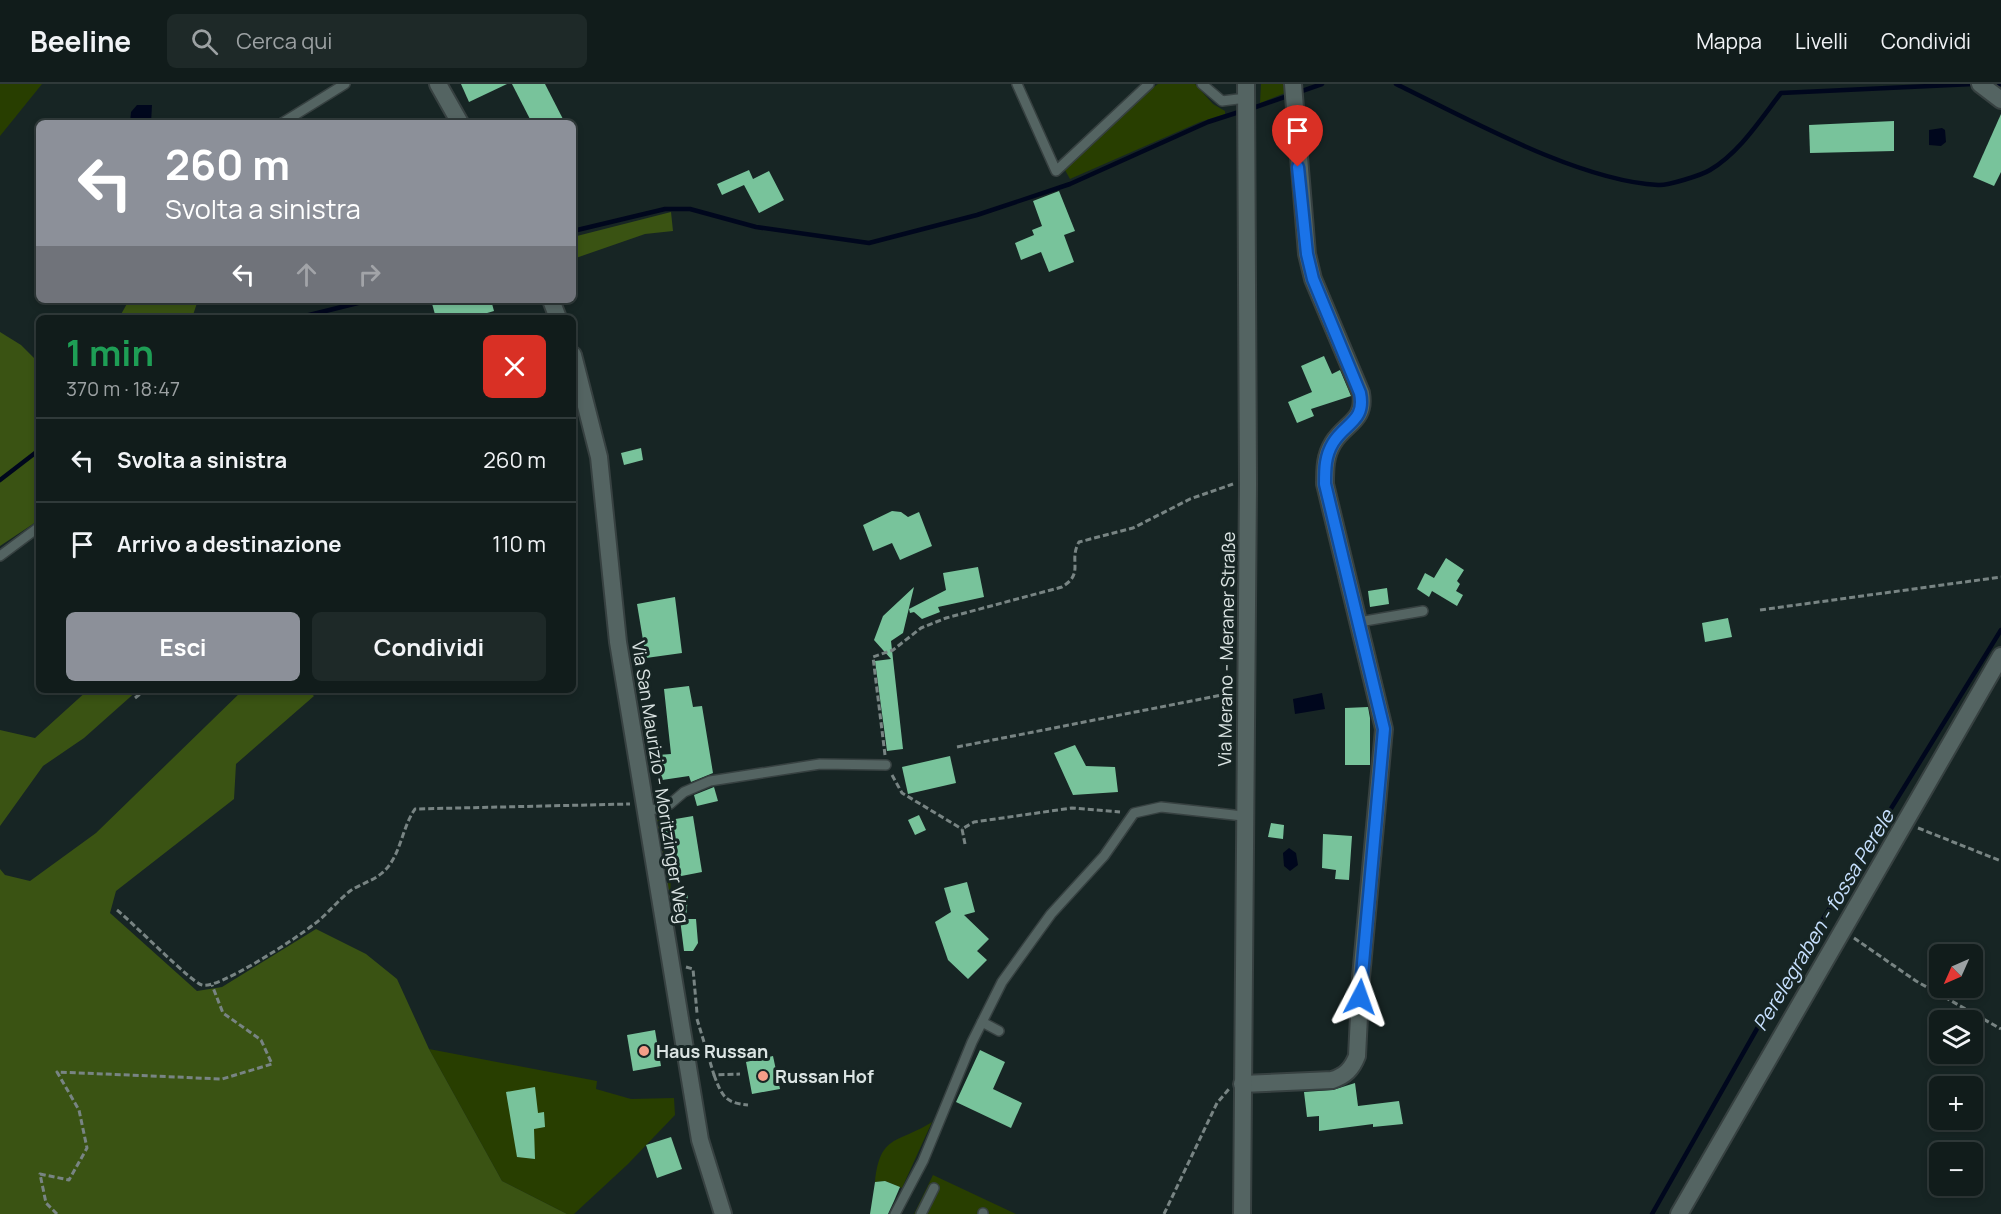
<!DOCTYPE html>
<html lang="it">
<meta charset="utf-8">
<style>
body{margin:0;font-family:Manrope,sans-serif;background:#1e2928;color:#f1f3f6;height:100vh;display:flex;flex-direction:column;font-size:22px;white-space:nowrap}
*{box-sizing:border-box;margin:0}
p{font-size:20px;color:#9ca1a3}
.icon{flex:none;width:33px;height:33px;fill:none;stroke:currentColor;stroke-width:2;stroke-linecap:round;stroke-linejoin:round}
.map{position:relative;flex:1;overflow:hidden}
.panel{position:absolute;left:36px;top:231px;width:540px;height:378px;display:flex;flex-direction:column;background:#111c1b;border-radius:9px;box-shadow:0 3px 9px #0003,0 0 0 2px #303a3a}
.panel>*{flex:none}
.banner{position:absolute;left:36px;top:36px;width:540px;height:183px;border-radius:9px;box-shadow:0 3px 9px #0003,0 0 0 2px #303a3a;background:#8c9099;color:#fff;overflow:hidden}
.needle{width:39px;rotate:225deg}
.fabs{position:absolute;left:1929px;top:860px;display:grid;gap:12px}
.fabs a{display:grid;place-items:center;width:54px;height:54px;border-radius:9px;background:#111c1b;box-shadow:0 3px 9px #0003,0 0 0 2px #303a3a;font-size:30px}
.pin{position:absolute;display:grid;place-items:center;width:51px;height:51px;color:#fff;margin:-62px -26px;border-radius:50% 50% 50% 0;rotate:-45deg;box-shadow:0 0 6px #0007}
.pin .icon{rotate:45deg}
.me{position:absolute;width:66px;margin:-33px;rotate:4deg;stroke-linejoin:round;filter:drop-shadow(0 0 4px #0008)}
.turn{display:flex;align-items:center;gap:21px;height:126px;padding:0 30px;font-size:27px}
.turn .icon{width:78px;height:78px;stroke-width:2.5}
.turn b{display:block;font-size:42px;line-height:51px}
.lanes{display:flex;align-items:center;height:57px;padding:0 30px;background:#0003;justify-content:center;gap:30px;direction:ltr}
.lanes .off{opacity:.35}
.round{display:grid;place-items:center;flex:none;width:63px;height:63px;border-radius:9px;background:#1e2928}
.overview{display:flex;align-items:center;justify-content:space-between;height:102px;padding:0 30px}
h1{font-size:36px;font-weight:700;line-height:45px;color:#1e9e55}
.action{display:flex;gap:12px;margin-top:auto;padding:12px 30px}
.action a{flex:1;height:69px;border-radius:9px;background:#8c9099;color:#fff;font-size:24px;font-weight:700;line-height:69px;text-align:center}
.action a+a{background:#1e2928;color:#f1f3f6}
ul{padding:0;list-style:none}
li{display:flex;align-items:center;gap:18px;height:84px;padding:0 30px;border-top:2px solid #303a3a}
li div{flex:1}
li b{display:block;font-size:22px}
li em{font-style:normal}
header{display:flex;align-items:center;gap:36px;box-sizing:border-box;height:84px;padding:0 30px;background:#111c1b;border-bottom:2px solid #303a3a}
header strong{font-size:28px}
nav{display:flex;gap:33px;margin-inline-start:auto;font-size:21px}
.search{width:420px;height:54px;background:#1e2928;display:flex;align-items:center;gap:15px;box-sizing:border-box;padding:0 21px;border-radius:9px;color:#9ca1a3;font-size:22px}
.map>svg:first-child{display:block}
</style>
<header>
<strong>Beeline</strong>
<div class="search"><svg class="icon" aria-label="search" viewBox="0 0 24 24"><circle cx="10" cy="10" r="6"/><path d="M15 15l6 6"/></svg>Cerca qui</div>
<nav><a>Mappa</a><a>Livelli</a><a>Condividi</a></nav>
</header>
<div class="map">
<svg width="2001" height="1130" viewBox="0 0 2001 1130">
<rect width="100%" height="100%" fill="#172524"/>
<g fill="#283e00">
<path d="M 0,0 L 42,0 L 0,52 Z"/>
<path d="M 1158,0 L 1195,0 L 1213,20 L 1225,27 L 1225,30 L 1200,38 L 1070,95 L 1065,86 L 1139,14 Z"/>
<path d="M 1261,0 L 1286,0 L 1285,9 L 1260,19 Z"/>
<path d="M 662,730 L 671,794 L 669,833 L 655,737 Z"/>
<path d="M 429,965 L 597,997 L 596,1005 L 631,1015 L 674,1014 L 675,1031 L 628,1080 L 574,1130 L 567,1130 L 502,1097 Z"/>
<path d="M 932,1038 L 902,1104 L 885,1097 L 875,1098 C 880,1050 897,1060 932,1038 Z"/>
<path d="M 933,1091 L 1016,1130 L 914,1130 Z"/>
</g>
<g fill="#3a5313">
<path d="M 671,128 L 673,147 L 645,150 L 573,175 L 573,153 Z"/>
<path d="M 129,216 L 198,216 L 192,234 L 119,234 Z"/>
<path d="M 0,248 L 21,261 L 39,279 L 39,436 L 0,462 Z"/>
<path d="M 88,606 L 138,606 L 84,654 L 43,682 L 0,742 L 0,646 L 35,654 Z"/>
<path d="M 243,606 L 307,606 L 314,612 L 236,680 L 234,715 L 116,807 L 110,829 L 197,907 L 222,903 L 316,845 L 366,870 L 397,895 L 429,965 L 502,1097 L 567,1130 L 0,1130 L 0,785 L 5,791 L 30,797 L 96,749 Z"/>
</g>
<g fill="#00071d">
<path d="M 137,21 L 152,21 L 151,39 L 130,39 L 131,28 Z"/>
<path d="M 1942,44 L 1945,46 L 1946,58 L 1941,62 L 1929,61 L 1929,46 Z"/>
<path d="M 1322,609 L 1325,625 L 1295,630 L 1293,615 Z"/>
<path d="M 1289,764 L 1296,769 L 1298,781 L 1290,787 L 1284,782 L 1283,769 Z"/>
</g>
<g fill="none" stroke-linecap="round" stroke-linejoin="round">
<g stroke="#00071d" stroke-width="4.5">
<path d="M 1396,0 C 1468,35 1579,97 1658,101 C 1667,102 1702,91 1710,86 C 1740,68 1760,36 1781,9 L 1973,0"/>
<path d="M 1998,0 L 2001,0"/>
<path d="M 1250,25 L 1322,0"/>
<path d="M 573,147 L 665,125 L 690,125 L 756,143 L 869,159 L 977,131 L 1070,100 L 1208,38 L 1242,27"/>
<path d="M 297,234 L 370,216"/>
<path d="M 0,396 L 39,366"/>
<path d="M 1652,1130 L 1775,913 L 2001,546"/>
</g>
</g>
<g fill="#78c39b">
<path d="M 461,0 L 507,0 L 469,18 Z"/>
<path d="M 512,0 L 545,0 L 565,39 L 532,39 Z"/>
<path d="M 2001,30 L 2001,88 L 1994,102 L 1973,93 Z"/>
<path d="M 1894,37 L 1894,67 L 1810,69 L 1809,41 Z"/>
<path d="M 749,86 L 753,95 L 769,87 L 784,116 L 759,129 L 744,101 L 722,111 L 717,100 Z"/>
<path d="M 1059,107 L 1075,147 L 1064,151 L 1074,178 L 1049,188 L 1041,168 L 1021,176 L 1015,159 L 1034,151 L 1032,146 L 1042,142 L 1033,117 Z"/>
<path d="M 431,216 L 491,216 L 494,227 L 470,234 L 436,234 Z"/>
<path d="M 1324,272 L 1332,290 L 1340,286 L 1351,312 L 1311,325 L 1314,332 L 1297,339 L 1288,318 L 1312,308 L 1301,282 Z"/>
<path d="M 641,364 L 643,376 L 624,381 L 621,369 Z"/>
<path d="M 892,427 L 901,428 L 908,433 L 919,428 L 932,462 L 900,476 L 892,459 L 873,467 L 863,441 Z"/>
<path d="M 1446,474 L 1464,486 L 1457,497 L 1460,500 L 1456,507 L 1463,511 L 1457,522 L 1432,507 L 1429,513 L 1417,505 L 1425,489 L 1434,494 Z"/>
<path d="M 978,483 L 984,513 L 938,523 L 940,528 L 922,535 L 914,528 L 910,529 L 909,525 L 946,506 L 943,489 Z"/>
<path d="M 914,503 L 903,549 L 891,557 L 903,665 L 887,667 L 875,577 L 891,575 L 874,556 L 883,532 Z"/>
<path d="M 1387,504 L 1389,520 L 1370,523 L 1368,507 Z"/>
<path d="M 675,513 L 682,569 L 646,574 L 637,520 Z"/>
<path d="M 1728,534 L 1732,553 L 1705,558 L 1702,539 Z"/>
<path d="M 689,602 L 693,623 L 702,622 L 713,689 L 691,698 L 689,692 L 662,696 L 658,671 L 671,670 L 664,605 Z"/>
<path d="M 1368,623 L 1370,634 L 1370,681 L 1345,681 L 1345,624 Z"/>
<path d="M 1075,661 L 1086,682 L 1115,683 L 1118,708 L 1073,711 L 1054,669 Z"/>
<path d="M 950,672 L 956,699 L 908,710 L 902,683 Z"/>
<path d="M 714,703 L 718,717 L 697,722 L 694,711 Z"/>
<path d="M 919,731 L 926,746 L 915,751 L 908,736 Z"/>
<path d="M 693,732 L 702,788 L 671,794 L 664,737 Z"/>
<path d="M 1271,739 L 1284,741 L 1283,755 L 1268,753 Z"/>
<path d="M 1323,750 L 1352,752 L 1349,796 L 1335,795 L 1336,786 L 1322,784 Z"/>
<path d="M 967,798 L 975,828 L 964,831 L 989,855 L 977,867 L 987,876 L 968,895 L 948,876 L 935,838 L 951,828 L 944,804 Z"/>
<path d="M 671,808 L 688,811 L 686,835 L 696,835 L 698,859 L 693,867 L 684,867 L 680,835 L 682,835 L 674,834 Z"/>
<path d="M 655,946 L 661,982 L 633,987 L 627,951 Z"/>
<path d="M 980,966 L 1005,978 L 993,1005 L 1022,1019 L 1011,1044 L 956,1018 Z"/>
<path d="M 773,972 L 780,1005 L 752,1010 L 746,978 Z"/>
<path d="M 1355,999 L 1358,1022 L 1399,1017 L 1403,1040 L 1373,1043 L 1373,1040 L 1319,1047 L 1319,1032 L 1307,1033 L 1304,1008 L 1333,1006 Z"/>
<path d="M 535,1003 L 538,1029 L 544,1028 L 545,1043 L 534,1045 L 535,1075 L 517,1073 L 506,1008 Z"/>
<path d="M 671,1053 L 682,1085 L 657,1094 L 646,1061 Z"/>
<path d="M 885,1097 L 900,1103 L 894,1117 L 888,1130 L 870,1130 L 875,1098 Z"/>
</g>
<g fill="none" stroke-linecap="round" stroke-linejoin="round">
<defs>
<g id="service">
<path d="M 1017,0 L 1056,87 L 1149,0"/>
<path d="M 1202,0 L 1222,17 L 1246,14"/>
<path d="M 282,39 L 345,0"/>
<path d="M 0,472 L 39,443"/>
<path d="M 1359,538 L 1423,527"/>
<path d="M 646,728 L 670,720 L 684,708 L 710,697 L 820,680 L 886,681"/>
<path d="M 982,938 L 999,947"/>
<path d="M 895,1130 L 923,1077 L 972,958 L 1002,898 L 1051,830 L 1104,772 L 1134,729 L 1161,723 L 1243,732"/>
<path d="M 921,1130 L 934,1104"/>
<path d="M 983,1130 L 983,1129"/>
</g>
<g id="minor">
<path d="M 438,0 L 460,39"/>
<path d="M 1980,0 L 2001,16"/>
<path d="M 551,216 L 558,234"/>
<path d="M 573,271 L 599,373 L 618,558 L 700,1056 L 723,1130"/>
<path d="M 1242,1000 L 1332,996 C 1345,992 1352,985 1357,972 L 1361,893 L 1384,645 L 1325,400 C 1325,385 1325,372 1333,359 C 1345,339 1366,337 1361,309 L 1313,195 L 1307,170 L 1293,0"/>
<path d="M 1679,1130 L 2001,572"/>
</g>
<path id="secondary" d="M 1242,1130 L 1248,400 L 1246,0"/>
</defs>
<use href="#service" stroke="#374141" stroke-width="12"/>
<use href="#minor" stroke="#374141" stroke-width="20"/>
<use href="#secondary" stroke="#374141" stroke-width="20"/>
<g stroke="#788483" stroke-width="3" stroke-dasharray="6 3" stroke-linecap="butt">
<path d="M 1760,526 L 2001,493"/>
<path d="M 135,614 L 145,606"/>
<path d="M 957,663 L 1232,609"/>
<path d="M 885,671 L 873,573 L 893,566 L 921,544 L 946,534 L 1062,503 C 1085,489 1068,477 1079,458 L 1133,444 L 1190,415 L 1233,400"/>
<path d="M 892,691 L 902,709 L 962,745"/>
<path d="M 1918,744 L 2001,777"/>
<path d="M 965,760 L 962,745 L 974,738 L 1072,724 L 1120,728"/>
<path d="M 117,826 C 131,837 192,899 202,901 C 218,906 298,853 313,841 C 327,831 337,817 350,807 C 360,800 373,797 382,789 C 401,773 401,745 415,725 L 630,720"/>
<path d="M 1854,854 L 1916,897 L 2001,945"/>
<path d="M 686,883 L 693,885 L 697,929"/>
<path d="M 697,935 L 714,991 L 740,990"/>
<path d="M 714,991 C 722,1012 725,1019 748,1021"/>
<path d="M 57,1130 L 46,1119 L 40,1090 L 69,1096 L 87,1064 L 79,1026 L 57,988 L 222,995 L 272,980 L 261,956 L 223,929 L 212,901"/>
<path d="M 1164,1130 L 1217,1019 L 1229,1005"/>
</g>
<use href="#service" stroke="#546462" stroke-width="9"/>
<use href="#minor" stroke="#546462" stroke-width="16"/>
<use href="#secondary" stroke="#546462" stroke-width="16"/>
</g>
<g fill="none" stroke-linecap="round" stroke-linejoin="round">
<defs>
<path id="route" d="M 1298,83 L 1307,170 L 1313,195 L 1360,309 C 1366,337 1345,339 1333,359 C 1325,372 1325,385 1325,400 L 1384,645 L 1360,913"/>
</defs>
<use href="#route" stroke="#114b97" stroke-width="15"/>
<use href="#route" stroke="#1a73e8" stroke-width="10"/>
</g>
<g fill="#f49e88" stroke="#172524" stroke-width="2">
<circle cx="644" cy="967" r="6"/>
<circle cx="763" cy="992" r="6"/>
</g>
<g text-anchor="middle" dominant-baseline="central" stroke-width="6" stroke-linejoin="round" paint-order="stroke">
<g font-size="18" fill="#dbe4e3" stroke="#172524">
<text transform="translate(1226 565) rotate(-89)">Via Merano - Meraner Straße</text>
<text transform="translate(661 698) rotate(81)">Via San Maurizio - Moritzinger Weg</text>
</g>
<g font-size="18" font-weight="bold" fill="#dbe4e3" stroke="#172524" text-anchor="start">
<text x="656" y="967">Haus Russan</text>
<text x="775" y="992">Russan Hof</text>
</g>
<g font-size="20" font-style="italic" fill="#c6dffd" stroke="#172524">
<text transform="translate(1823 836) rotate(-59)">Perelegraben - fossa Perele</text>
</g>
</g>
</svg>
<div class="fabs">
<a><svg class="needle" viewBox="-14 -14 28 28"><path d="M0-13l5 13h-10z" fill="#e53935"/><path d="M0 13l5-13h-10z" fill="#9ca1a3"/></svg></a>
<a><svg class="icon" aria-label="layers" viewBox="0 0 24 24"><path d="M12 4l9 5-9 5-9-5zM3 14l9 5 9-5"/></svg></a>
<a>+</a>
<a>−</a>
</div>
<div class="pin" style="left:1298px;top:83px;background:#d93025"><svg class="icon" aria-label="arrive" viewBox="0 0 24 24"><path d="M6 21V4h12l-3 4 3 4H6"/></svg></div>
<svg class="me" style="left:1360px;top:913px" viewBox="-20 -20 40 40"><path d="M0-17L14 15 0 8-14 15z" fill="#1a73e8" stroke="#fff" stroke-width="4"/></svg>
<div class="banner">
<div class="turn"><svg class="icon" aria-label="left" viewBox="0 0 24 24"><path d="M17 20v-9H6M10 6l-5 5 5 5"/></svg><div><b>260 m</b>Svolta a sinistra</div></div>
<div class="lanes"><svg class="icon" aria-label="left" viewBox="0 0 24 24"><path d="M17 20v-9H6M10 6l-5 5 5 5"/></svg><svg class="icon off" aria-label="ahead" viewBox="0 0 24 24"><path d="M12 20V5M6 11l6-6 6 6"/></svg><svg class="icon off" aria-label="right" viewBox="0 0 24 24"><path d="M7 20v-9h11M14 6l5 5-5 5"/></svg></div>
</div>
<section class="panel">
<div class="overview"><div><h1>1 min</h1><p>370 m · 18:47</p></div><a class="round" style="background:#d93025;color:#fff"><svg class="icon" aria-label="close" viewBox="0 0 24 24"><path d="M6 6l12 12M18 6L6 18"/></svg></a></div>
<ul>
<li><svg class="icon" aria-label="left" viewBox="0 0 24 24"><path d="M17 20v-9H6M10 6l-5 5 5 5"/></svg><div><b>Svolta a sinistra</b></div><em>260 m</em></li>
<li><svg class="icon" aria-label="arrive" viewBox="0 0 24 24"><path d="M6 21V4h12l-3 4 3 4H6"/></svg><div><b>Arrivo a destinazione</b></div><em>110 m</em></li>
</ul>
<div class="action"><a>Esci</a><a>Condividi</a></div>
</section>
</div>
